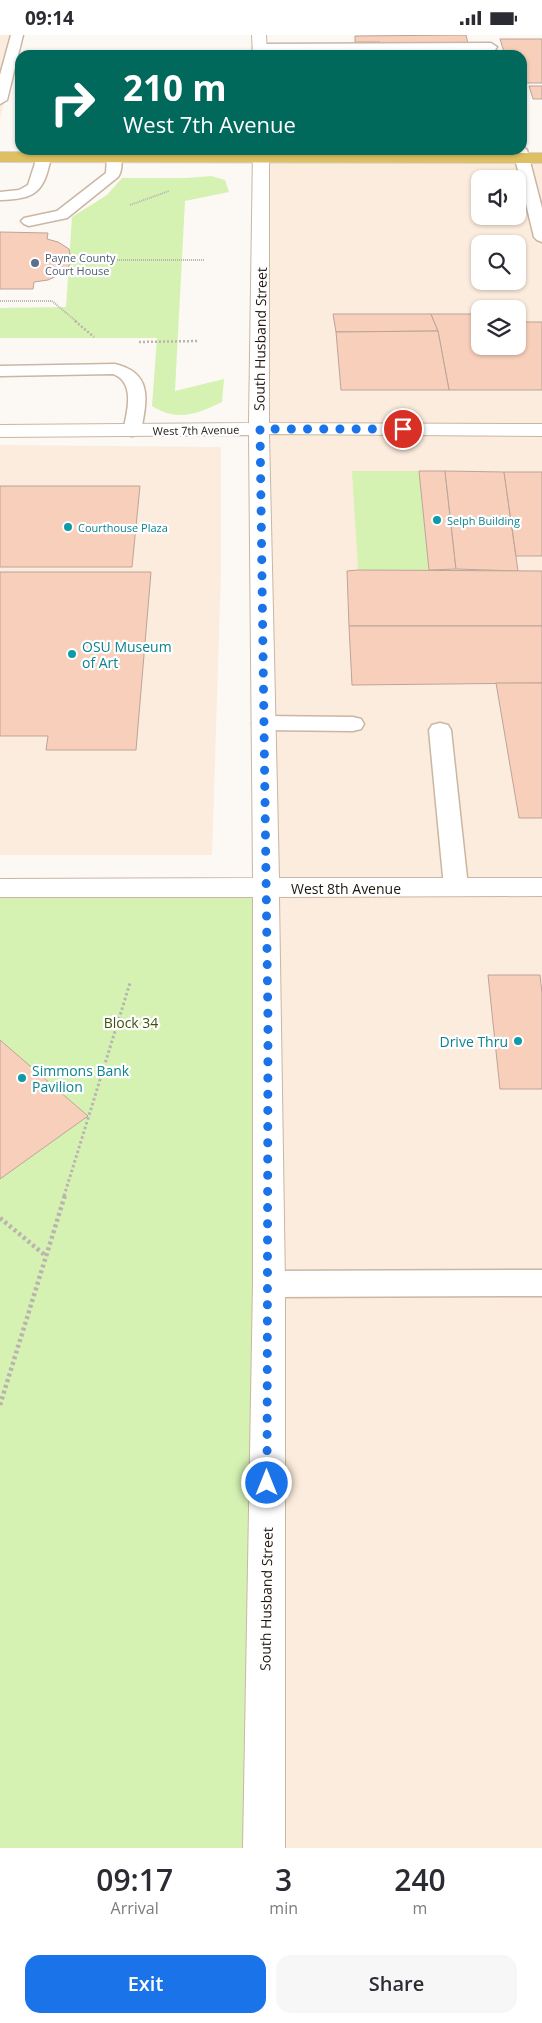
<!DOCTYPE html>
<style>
body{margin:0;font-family:"Open Sans",sans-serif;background:#f7f7f7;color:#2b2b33;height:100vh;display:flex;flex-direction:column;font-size:19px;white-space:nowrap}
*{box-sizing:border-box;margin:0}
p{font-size:16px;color:#7c7c81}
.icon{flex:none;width:28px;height:28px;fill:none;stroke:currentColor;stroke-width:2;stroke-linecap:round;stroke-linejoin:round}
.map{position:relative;height:1813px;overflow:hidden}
.sheet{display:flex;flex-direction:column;background:#fff;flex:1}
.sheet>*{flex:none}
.hud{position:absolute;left:15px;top:15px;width:512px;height:105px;border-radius:15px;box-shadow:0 1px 4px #0004;background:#00695c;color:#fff;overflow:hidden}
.tools{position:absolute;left:471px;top:135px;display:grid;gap:10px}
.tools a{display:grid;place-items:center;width:55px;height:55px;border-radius:10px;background:#fff;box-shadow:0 1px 4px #0004;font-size:25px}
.pin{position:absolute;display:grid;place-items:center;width:42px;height:42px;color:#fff;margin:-21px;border:2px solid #fff;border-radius:50%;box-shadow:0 1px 5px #0007}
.me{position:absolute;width:55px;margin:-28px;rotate:0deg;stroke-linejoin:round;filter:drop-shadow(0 0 4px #0008)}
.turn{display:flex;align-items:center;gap:18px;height:105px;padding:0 25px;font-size:22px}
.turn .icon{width:65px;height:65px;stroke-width:2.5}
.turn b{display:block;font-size:35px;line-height:42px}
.eta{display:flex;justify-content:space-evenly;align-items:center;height:85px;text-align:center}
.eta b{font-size:30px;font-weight:600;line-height:35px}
.primary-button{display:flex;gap:10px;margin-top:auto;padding:10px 25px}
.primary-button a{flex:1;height:58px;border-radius:15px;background:#1a73e8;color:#fff;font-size:20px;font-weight:600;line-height:58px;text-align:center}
.primary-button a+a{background:#f7f7f7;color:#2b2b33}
.status{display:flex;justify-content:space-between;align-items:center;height:35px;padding:0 25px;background:#fff;direction:ltr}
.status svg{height:14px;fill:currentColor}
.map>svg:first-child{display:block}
</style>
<div class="status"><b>09:14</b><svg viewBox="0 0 49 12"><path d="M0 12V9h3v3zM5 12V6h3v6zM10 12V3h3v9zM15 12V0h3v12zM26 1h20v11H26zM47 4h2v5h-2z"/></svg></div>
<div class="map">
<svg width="542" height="1813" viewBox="0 0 542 1813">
<rect width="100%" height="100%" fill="#fcf8f4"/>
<g fill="#fcecdd" fill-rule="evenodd">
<path d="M 0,0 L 21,0 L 0,84 Z"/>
<path d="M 254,122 L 542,122 L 542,1813 L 261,1813 ZM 480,144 L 518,144 L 518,181 L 480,181 ZM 480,209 L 518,209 L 518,246 L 480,246 ZM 480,274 L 518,274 L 518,311 L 480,311 Z"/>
<path d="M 0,410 L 221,412 L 221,536 L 212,820 L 0,820 Z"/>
</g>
<g fill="#d6f2b3">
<path d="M 211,141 L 225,145 L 229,157 L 185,166 L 175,356 L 224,344 L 222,367 C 207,374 189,383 171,379 C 164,378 157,374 152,371 L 157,303 L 0,303 L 0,273 L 66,272 L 72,182 L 107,160 L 122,143 L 186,143 Z"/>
<path d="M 352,436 L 419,436 L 429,535 L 358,535 Z"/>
<path d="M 0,856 L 263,856 L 257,1813 L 0,1813 Z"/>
</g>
<g fill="#f8cfbb" stroke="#bda498">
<path d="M 466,0 L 468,9 L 381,9 L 380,7 L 355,7 L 355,1 Z"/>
<path d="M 500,4 L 542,4 L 542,48 L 522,48 L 522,20 L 505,20 Z"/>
<path d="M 529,51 L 542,51 L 542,64 L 533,64 Z"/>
<path d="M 0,197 L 48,198 L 47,204 L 58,207 L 69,214 L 71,225 L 69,231 L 61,239 L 48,245 L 34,247 L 33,254 L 0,254 Z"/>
<path d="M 333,279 L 431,279 L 438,296 L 336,297 Z"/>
<path d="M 431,279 L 480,279 L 480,311 L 518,311 L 518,280 L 523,280 L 525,287 L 542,287 L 542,355 L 449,355 L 438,296 Z"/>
<path d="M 438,296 L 449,355 L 341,355 L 336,297 Z"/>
<path d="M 419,436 L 445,436 L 456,534 L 429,535 Z"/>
<path d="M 445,436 L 504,437 L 518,536 L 456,534 Z"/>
<path d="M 504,437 L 542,437 L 542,521 L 516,521 Z"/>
<path d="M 0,451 L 140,451 L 132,532 L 0,532 Z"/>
<path d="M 358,535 L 542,536 L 542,591 L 349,591 L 347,536 Z"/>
<path d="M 0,537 L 151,537 L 136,715 L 46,715 L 48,701 L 0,701 Z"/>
<path d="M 349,591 L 542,591 L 542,648 L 352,650 Z"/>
<path d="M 496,648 L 542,648 L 542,783 L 519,783 Z"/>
<path d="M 488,940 L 540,940 L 542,958 L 542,1054 L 500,1054 Z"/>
<path d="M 0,1005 L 88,1081 L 0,1144 Z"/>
</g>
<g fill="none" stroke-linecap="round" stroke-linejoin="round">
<defs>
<g id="lane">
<path d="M 11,0 L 23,0 L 7,65 L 0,69 L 0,40 Z"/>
<path d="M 491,8 L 497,12 L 495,15 L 259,17 L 253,13 L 259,9 Z"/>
<path d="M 522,111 L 527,115 L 542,173 L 542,207 L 537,205 L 534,202 L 513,115 L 522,115 Z"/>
<path d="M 44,118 L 49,119 L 51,122 C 44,157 36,164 0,165 L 0,157 L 19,155 L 28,150 L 37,122 L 39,119 Z"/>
<path d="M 114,118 L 119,119 C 123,124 122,137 118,142 L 67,183 L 29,191 L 24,189 L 21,186 L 24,183 L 57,176 L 106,138 L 107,122 L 109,119 Z"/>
<path d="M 115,329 C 153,338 147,365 141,396 L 138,400 L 132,401 L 126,400 L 123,396 C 127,378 136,347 113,339 L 0,341 L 0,331 Z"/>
<path d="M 263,681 L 353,682 L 361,684 L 364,689 L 361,694 L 353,696 L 263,695 L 255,693 L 252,688 L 255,683 Z"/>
<path d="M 440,688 L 448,690 L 451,695 L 468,852 L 465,858 L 456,860 L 447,858 L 444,852 L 429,695 L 432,690 Z"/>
<path d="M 542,1235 L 542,1261 L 269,1262 L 258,1258 L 254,1249 L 258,1240 L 269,1236 Z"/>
</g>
<g id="street">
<path d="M 252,0 L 266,0 L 267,20 L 253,20 Z"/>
<path d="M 253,115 L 269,115 L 269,388 L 542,389 L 542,401 L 269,399 L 279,843 L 542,843 L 542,861 L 279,862 L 285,1249 L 285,1813 L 243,1813 L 253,1249 L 253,862 L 0,862 L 0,844 L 253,843 L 249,400 L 0,402 L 0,390 L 249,388 Z"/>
</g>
<path id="highway" d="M 0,117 L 542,118 L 542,128 L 0,127 Z"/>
</defs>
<use href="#lane" stroke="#cab6a3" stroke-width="3"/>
<use href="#street" stroke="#cab6a3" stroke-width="2"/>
<use href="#highway" stroke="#d6d5d4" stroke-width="2"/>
<g stroke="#b9b4af" stroke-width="2" stroke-dasharray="1 1" stroke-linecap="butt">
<path d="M 130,170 L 169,156"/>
<path d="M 71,225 L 204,225"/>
<path d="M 0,266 L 52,266 L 77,287"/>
</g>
<g stroke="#b9b4af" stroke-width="2.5" stroke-dasharray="2 2" stroke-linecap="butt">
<path d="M 75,286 L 94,302"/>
<path d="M 139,307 L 198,306"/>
</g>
<path stroke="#b9b4af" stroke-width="3" stroke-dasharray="2.5 2.5" stroke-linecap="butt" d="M 64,1161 L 130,948"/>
<g stroke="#b9b4af" stroke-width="4.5" stroke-dasharray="3 3" stroke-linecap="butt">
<path d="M 0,1183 L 46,1221"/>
<path d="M 0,1370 L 65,1160"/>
</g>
<use href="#lane" fill="#fff" fill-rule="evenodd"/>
<use href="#street" fill="#fff" fill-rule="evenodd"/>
<use href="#highway" fill="#debf62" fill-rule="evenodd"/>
</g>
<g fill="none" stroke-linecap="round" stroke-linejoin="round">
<path stroke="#1a73e8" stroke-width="9" stroke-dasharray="0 16.2" d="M 267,1448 L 268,988 L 260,394 L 403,394"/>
</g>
<circle fill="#5c6f8a" stroke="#fff" stroke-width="2" cx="35" cy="228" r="5"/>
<g fill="#0f9aa8" stroke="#fff" stroke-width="2">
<circle cx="437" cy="485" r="5"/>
<circle cx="68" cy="492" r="5"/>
<circle cx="72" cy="619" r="5"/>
<circle cx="518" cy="1006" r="5"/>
<circle cx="22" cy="1043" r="5"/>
</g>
<g text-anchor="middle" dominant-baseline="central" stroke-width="4.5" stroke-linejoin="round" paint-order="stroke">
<g font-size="11" fill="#4e5e75" stroke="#fff" text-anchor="start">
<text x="45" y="222">Payne County<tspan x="45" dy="13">Court House</tspan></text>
</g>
<g font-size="11" fill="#1e1710" stroke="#fff">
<text transform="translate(196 395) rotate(-1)">West 7th Avenue</text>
</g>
<g font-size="11" fill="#0d838f" stroke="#fff" text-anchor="start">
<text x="447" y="485">Selph Building</text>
<text x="78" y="492">Courthouse Plaza</text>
</g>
<g font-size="14" fill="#1e1710" stroke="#fff">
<text transform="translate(260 304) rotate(-89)">South Husband Street</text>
<text x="346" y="853">West 8th Avenue</text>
<text transform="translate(266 1564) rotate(-89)">South Husband Street</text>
</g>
<g font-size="14" fill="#0d838f" stroke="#fff" text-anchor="start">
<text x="82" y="611">OSU Museum<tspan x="82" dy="16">of Art</tspan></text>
<text x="508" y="1006" text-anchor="end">Drive Thru</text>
<text x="32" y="1035">Simmons Bank<tspan x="32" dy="16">Pavilion</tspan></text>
</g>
<g font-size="14" fill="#3b520d" stroke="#fff">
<text x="131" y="987">Block 34</text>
</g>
</g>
</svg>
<div class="tools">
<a><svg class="icon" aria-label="sound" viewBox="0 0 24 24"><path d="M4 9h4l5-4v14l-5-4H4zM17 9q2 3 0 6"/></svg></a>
<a><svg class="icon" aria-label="search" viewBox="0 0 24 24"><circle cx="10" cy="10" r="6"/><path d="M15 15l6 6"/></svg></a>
<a><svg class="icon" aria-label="layers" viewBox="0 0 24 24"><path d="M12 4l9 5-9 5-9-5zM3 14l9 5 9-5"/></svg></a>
</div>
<div class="pin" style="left:403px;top:394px;background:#d93025"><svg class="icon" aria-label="arrive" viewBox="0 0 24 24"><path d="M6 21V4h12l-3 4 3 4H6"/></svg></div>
<svg class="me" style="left:267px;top:1448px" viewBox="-20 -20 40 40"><circle r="17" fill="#1a73e8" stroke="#fff" stroke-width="3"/><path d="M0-11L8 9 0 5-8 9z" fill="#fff"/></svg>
<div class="hud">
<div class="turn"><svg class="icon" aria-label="right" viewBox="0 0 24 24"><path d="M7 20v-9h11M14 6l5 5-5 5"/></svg><div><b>210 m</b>West 7th Avenue</div></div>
</div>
</div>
<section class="sheet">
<div class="eta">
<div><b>09:17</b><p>Arrival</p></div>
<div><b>3</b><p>min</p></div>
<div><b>240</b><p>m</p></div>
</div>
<div class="primary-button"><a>Exit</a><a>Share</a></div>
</section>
